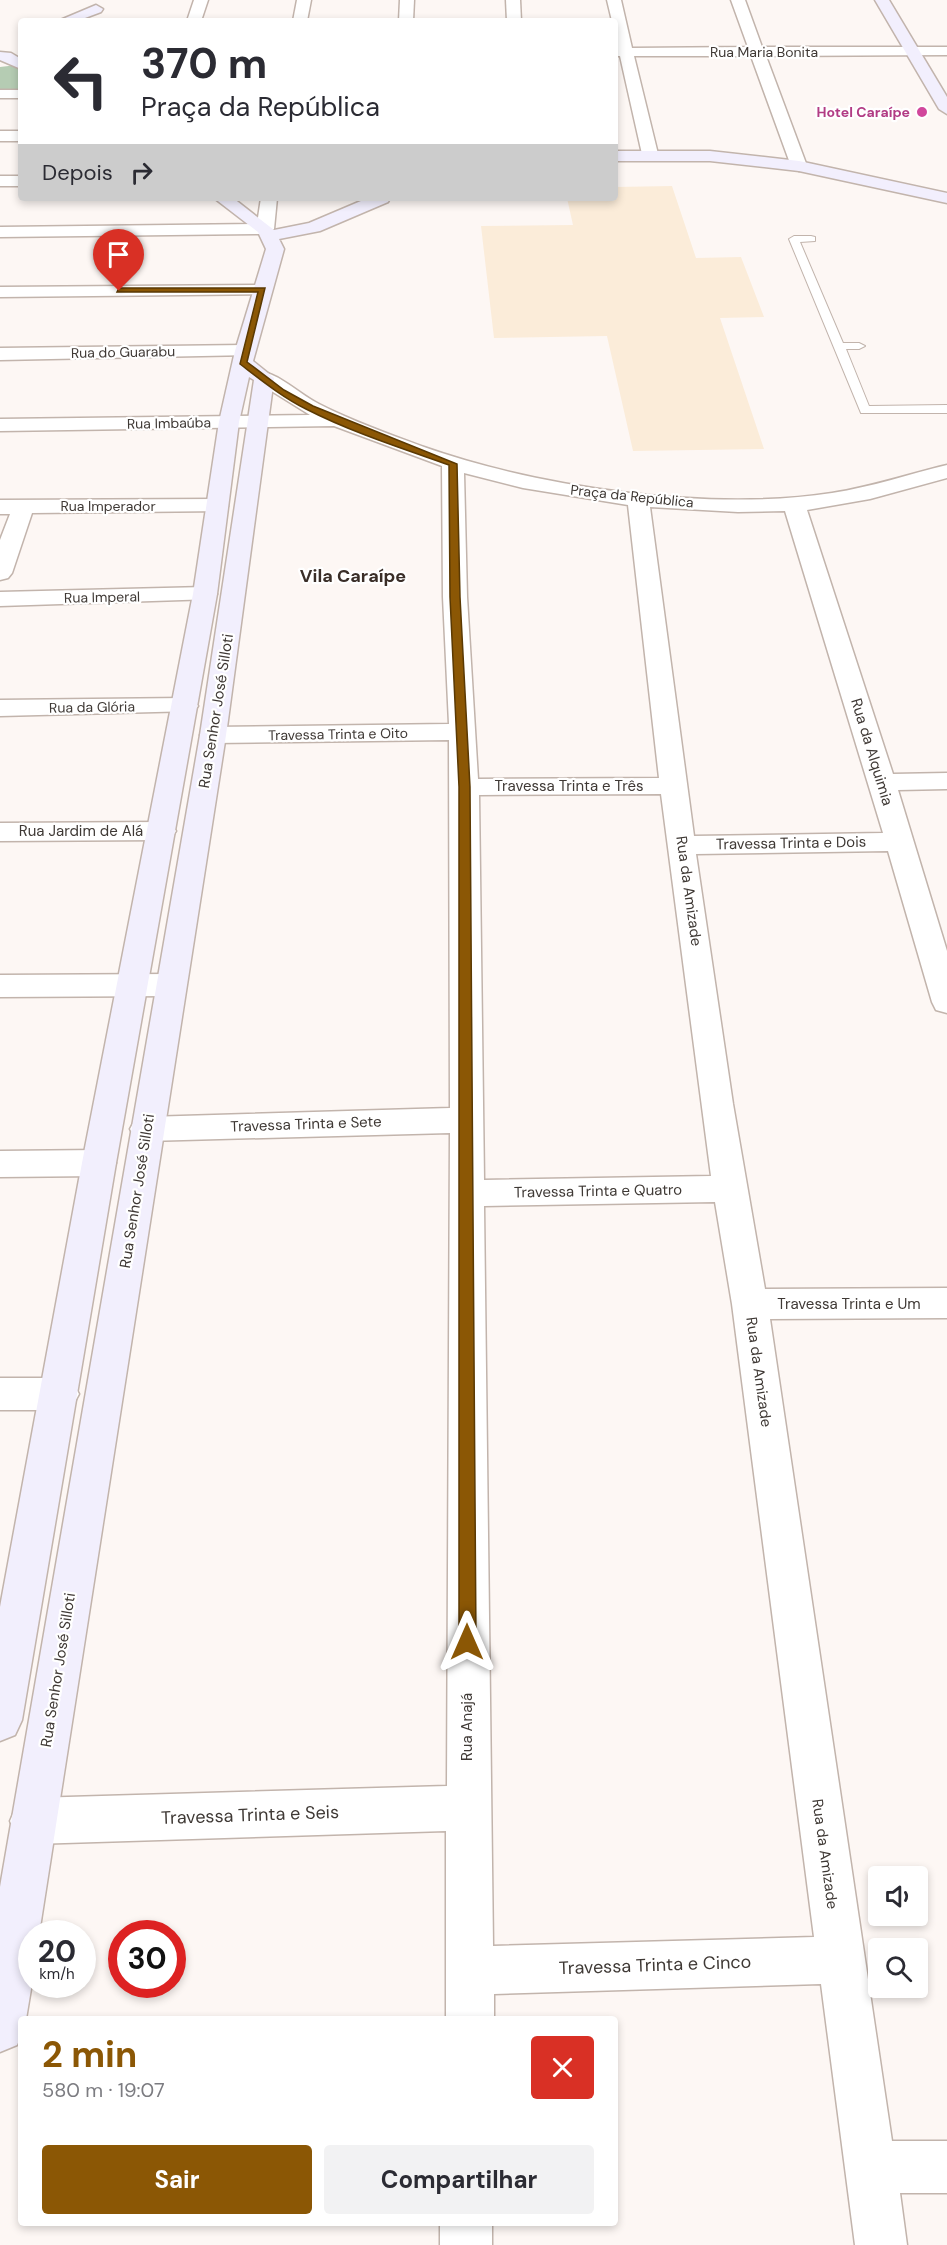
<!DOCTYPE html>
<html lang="pt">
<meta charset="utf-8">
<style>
body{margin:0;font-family:"DM Sans",sans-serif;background:#f2f2f3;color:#2b2b33;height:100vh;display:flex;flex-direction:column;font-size:22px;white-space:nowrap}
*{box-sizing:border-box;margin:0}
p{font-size:20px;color:#7c7c81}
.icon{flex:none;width:33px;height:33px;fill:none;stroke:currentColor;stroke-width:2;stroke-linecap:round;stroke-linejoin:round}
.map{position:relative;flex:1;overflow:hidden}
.details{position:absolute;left:18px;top:2016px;width:600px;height:210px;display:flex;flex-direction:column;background:#fff;border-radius:6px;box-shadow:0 3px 9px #0003}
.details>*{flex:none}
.guide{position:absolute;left:18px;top:18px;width:600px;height:183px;border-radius:6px;box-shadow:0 3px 9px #0003;background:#fff;color:#2b2b33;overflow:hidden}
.controls{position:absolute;left:868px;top:1866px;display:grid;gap:12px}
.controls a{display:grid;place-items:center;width:60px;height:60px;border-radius:6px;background:#fff;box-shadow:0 3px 9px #0003;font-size:30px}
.speed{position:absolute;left:18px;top:1920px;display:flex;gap:12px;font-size:30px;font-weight:700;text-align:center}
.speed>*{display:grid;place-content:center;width:78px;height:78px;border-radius:50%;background:#fff;box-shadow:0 3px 9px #0003;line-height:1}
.speed small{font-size:15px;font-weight:400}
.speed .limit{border:9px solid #d22;background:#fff;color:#111}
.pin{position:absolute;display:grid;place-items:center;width:51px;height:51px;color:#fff;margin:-62px -26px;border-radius:50% 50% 50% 0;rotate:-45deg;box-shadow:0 0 6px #0007}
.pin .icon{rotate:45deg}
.me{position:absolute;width:66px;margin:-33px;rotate:0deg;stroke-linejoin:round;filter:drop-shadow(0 0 4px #0008)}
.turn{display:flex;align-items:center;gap:21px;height:126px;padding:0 24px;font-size:27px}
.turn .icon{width:78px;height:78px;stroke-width:2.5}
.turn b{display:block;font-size:42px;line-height:51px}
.then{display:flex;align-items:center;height:57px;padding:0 24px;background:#0003;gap:12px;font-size:22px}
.round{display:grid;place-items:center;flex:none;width:63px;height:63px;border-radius:6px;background:#f2f2f3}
.head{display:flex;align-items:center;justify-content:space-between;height:102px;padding:0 24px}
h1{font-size:36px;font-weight:700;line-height:45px;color:#8b5705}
.primary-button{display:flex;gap:12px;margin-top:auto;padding:12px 24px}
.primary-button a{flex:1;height:69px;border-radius:6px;background:#8b5705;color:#fff;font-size:24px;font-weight:700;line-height:69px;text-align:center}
.primary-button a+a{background:#f2f2f3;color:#2b2b33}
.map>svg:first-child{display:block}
</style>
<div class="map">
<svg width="947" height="2245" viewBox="0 0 947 2245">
<rect width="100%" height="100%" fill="#fdf7f4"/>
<path fill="#fbecd9" d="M 672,186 L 696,258 L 741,257 L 764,317 L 720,318 L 764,449 L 633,451 L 607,336 L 494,338 L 481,226 L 573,225 L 567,198 L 615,198 L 615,187 Z"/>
<path fill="#b5ccb3" d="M 17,65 L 21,69 L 21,89 L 0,89 L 0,67 Z"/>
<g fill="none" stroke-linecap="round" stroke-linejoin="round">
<defs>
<path id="lane" d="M 811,236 L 815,237 L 815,241 L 800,242 L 843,343 L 859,343 L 865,346 L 859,349 L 846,349 L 869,406 L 947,405 L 947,413 L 861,413 L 789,239 L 794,236 Z"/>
<g id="street">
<path d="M 194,0 L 208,0 L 201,21 L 187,21 Z"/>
<path d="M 297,0 L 311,0 L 307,21 L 293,21 Z"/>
<path d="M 400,0 L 414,0 L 413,21 L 399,21 Z"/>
<path d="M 506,0 L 520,0 L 521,21 L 507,21 Z"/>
<path d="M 607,0 L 621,0 L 632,48 L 748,47 L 731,0 L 745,0 L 762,47 L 947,47 L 947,55 L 766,56 L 807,166 L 799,171 L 791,166 L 751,56 L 634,56 L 658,154 L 650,159 L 642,154 L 620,56 L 615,56 L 615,48 L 618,48 L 615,21 L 612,21 Z"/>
<rect x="0" y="90" width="21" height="8"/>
<rect x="0" y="131" width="21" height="10"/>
<rect x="0" y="176" width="21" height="10"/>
<path d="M 261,198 L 277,198 L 274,229 L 265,234 L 0,237 L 0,227 L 257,224 Z"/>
<path d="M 263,285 L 272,290 L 269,294 L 0,297 L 0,287 Z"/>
<path d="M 245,345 L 255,351 L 252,355 L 0,360 L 0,348 Z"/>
<path d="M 264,372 C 283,377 301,395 319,404 C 352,421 389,434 424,447 C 541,488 709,512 832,493 C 872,487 909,474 947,465 L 947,478 L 870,499 L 807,510 L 893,774 L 947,773 L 947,789 L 898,790 L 947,951 L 947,1013 L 936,1010 L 932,1002 L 888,851 L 696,854 L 733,1104 L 765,1289 L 947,1288 L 947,1318 L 770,1319 L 892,2141 L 947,2141 L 947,2193 L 900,2193 L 907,2245 L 855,2245 L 821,1984 L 494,1994 L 494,2019 L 446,2019 L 446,1831 L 33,1844 L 17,1837 L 10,1821 L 17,1805 L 33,1798 L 447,1786 L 450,1133 L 147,1141 L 135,1138 L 130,1129 L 135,1120 L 147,1117 L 450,1108 L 449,740 L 213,743 L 204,741 L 200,735 L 204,729 L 213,727 L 449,724 L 443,597 L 442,466 L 334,426 L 0,431 L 0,419 L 310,415 L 257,382 L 254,378 L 257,374 ZM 464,473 L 523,488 L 628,505 L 659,778 L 478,779 L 467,597 ZM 650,507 L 738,512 L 785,511 L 883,833 L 694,836 ZM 661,794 L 711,1176 L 484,1180 L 479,795 ZM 715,1202 L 732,1304 L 814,1937 L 493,1946 L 484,1206 Z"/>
<path d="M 217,499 L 225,501 L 228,506 L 225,511 L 32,513 L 12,573 L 8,578 L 0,580 L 0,540 L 10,514 L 0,514 L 0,500 Z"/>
<path d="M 205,587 L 213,589 L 217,594 L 213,599 L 0,606 L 0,592 Z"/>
<path d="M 185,698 L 194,701 L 198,706 L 194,711 L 0,716 L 0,700 Z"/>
<path d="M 162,822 L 172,825 L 176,831 L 172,837 L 162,840 L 0,841 L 0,823 Z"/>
<path d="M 171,974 L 182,978 L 186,985 L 182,992 L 171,996 L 0,997 L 0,975 Z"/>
<path d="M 99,1150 L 111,1154 L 116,1163 L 111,1172 L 99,1176 L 0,1177 L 0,1151 Z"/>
<path d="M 0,1378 L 60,1378 L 73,1383 L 79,1394 L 73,1405 L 60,1410 L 0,1410 Z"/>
<rect x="440" y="2223" width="52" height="22"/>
</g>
<g id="secondary">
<path d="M 875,0 L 889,0 L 947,97 L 947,114 L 939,109 Z"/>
<path d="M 96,5 L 103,9 L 101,12 L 77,21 L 58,21 Z"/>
<path d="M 0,52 L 11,53 L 21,59 L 21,69 L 0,60 Z"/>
<path d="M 615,151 L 710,151 L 799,161 L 947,193 L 947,203 L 799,171 L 710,161 L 615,161 Z"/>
<path d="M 214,198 L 233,198 L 274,230 L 309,223 L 368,198 L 390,198 L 388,202 L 320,231 L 279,239 L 284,249 L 253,361 L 274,378 L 226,735 L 39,1934 L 32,1934 L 32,1983 L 26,2019 L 21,2019 L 21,2036 L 17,2045 L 0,2052 L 0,1887 L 200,735 L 254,380 L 249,377 L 239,422 L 217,594 L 116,1163 L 22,1720 L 15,1735 L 0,1741 L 0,1607 L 82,1163 L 193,594 L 219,422 L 235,351 L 266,249 L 258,232 Z"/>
</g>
</defs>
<use href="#lane" stroke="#c2b4ac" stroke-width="2"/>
<use href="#street" stroke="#c2b4ac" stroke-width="3"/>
<use href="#secondary" stroke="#c2b4ac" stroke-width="3"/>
<use href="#lane" fill="#fff" fill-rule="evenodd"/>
<use href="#street" fill="#fff" fill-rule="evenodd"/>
<use href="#secondary" fill="#f2effd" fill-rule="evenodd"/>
</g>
<path fill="#8b5705" stroke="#5a3903" stroke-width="1.5" d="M 119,288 L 265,288 L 247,362 L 284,390 L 313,406 L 457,464 L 460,597 L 470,787 L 476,1642 L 473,1648 L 467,1651 L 461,1648 L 459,1642 L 459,787 L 450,597 L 449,465 C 401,448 351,432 306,409 C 282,397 261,380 240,364 L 258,292 L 117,292 Z"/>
<circle fill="#d1479c" stroke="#fff" stroke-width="2" cx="922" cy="112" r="6"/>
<g text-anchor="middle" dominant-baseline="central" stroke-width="4.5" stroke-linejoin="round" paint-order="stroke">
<g font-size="14" fill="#3f3935" stroke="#fff">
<text x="764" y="52">Rua Maria Bonita</text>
<text transform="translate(123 352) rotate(-1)">Rua do Guarabu</text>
<text transform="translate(169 423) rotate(-1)">Rua Imbaúba</text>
<text transform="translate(632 496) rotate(6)">Praça da República</text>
<text x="108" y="506">Rua Imperador</text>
<text transform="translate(102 597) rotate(-1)">Rua Imperal</text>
<text transform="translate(92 707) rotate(-1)">Rua da Glória</text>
<text transform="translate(338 734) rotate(-1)">Travessa Trinta e Oito</text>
</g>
<g font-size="14" font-weight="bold" fill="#b23c85" stroke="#fff" text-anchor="end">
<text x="910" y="112">Hotel Caraípe</text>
</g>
<g font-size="15" fill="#3f3935" stroke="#fff">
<text transform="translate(216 711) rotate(-81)">Rua Senhor José Silloti</text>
<text transform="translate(872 752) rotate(73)">Rua da Alquimia</text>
<text x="569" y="786">Travessa Trinta e Três</text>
<text x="81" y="831">Rua Jardim de Alá</text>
<text transform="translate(791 843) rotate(-1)">Travessa Trinta e Dois</text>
<text transform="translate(689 891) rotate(82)">Rua da Amizade</text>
<text transform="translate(306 1124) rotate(-2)">Travessa Trinta e Sete</text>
<text transform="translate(137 1191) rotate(-81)">Rua Senhor José Silloti</text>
<text transform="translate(598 1191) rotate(-1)">Travessa Trinta e Quatro</text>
<text x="849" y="1304">Travessa Trinta e Um</text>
<text transform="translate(759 1372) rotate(82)">Rua da Amizade</text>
<text transform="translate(58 1670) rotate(-81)">Rua Senhor José Silloti</text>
<text transform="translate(467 1727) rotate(-90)">Rua Anajá</text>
<text transform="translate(825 1854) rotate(82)">Rua da Amizade</text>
</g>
<g font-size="18" font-weight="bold" fill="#3a2e28" stroke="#fff">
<text x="353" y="576">Vila Caraípe</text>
</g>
<g font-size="18" fill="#3f3935" stroke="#fff">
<text transform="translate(250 1815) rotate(-2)">Travessa Trinta e Seis</text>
<text transform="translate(655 1965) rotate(-2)">Travessa Trinta e Cinco</text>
</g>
</g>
</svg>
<div class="controls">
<a><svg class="icon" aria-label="sound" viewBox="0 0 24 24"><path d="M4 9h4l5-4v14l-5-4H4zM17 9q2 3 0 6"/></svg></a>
<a><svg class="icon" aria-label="search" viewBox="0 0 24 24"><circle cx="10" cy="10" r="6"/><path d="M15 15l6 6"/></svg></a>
</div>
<div class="speed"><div>20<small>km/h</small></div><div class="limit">30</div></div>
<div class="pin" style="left:119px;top:291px;background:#d93025"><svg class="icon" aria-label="arrive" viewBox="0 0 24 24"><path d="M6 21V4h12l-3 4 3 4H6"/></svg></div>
<svg class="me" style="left:467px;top:1642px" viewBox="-20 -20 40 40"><path d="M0-17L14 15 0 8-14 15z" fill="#8b5705" stroke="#fff" stroke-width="4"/></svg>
<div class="guide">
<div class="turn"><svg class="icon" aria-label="left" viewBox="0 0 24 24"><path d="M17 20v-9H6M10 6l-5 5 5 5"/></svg><div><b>370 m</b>Praça da República</div></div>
<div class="then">Depois<svg class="icon" aria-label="right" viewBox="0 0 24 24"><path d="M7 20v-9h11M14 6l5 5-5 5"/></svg></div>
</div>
<section class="details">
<div class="head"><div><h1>2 min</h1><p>580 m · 19:07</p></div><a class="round" style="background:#d93025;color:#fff"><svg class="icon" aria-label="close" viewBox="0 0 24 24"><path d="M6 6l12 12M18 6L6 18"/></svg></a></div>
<div class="primary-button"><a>Sair</a><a>Compartilhar</a></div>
</section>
</div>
